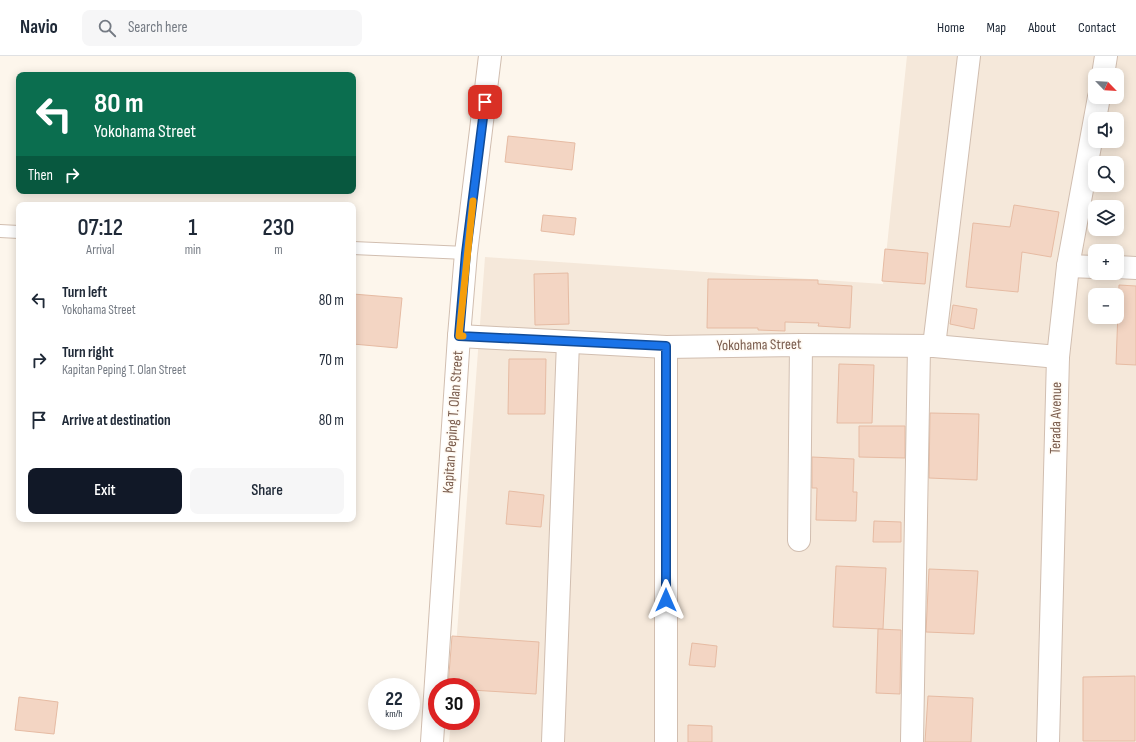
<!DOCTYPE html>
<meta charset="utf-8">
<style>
body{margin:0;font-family:"Sofia Sans Condensed",sans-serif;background:#f6f6f7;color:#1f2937;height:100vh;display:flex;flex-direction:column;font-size:15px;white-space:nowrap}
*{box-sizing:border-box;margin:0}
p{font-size:13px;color:#747a83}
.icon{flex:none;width:22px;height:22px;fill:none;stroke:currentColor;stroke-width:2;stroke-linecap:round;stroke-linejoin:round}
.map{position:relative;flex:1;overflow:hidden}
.panel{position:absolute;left:16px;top:146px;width:340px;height:320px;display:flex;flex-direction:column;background:#fff;border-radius:8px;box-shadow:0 2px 10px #0003}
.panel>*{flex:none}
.banner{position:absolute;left:16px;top:16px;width:340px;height:122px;border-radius:8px;box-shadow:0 2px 10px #0003;background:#0b6e4f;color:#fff;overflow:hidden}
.needle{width:26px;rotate:115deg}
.controls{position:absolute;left:1088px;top:12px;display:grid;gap:8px}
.controls a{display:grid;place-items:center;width:36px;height:36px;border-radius:8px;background:#fff;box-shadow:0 2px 10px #0003;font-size:20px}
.speed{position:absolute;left:368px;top:622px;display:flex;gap:8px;font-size:20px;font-weight:700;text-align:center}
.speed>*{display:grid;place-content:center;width:52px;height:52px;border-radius:50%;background:#fff;box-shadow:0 2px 10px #0003;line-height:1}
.speed small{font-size:10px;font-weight:400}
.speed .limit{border:6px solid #d22;background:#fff;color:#111}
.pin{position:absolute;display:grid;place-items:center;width:34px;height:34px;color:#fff;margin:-17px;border-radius:8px;box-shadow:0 2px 6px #0006}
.me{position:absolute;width:44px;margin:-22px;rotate:0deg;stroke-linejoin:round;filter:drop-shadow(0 0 3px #0008)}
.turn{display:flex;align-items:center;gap:14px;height:84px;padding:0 12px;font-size:18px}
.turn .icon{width:52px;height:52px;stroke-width:2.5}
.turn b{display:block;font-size:28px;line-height:34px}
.then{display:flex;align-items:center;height:38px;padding:0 12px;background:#0003;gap:8px;font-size:15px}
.eta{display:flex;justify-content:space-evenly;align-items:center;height:68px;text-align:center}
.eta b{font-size:24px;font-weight:600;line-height:28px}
.action{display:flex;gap:8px;margin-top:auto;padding:8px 12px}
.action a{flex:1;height:46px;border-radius:8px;background:#111827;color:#fff;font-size:16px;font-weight:600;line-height:46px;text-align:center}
.action a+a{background:#f6f6f7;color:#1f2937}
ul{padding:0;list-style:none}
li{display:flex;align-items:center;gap:12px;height:60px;padding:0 12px}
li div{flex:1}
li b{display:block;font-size:15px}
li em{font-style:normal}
header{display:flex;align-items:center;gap:24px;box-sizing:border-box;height:56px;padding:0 20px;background:#fff;border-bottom:1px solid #e0e1e3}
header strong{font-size:19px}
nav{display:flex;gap:22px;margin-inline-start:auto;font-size:14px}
.search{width:280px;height:36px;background:#f6f6f7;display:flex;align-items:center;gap:10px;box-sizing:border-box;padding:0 14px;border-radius:8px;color:#747a83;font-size:15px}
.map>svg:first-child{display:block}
</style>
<header>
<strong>Navio</strong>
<div class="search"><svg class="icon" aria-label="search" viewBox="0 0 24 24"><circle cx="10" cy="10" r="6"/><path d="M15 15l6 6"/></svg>Search here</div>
<nav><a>Home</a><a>Map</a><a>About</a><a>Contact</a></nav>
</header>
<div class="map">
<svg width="1136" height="686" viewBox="0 0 1136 686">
<rect width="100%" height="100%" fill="#fdf6ec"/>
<path fill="#f5e8da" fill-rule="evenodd" d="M 907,0 L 1136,0 L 1136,686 L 449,686 L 451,665 L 471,665 L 471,631 L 453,631 L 485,201 L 883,228 ZM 1095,19 L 1117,19 L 1117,41 L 1095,41 ZM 1095,63 L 1117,63 L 1117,85 L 1095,85 ZM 1095,107 L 1117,107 L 1117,129 L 1095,129 ZM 1095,151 L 1117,151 L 1117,173 L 1095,173 ZM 1095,195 L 1117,195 L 1117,217 L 1095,217 ZM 1095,239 L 1117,239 L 1117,261 L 1095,261 Z"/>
<g fill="#f3d5c3" stroke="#e6bba3">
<path d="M 508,80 L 575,87 L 572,114 L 505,106 Z"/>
<path d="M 1014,149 L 1059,156 L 1051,201 L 1022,196 L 1018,236 L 966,231 L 973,167 L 1010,171 Z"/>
<path d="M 543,159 L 576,162 L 574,179 L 541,175 Z"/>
<path d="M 885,193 L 928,197 L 925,228 L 882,225 Z"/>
<path d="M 568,217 L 569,268 L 535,269 L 534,218 Z"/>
<path d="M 708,223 L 818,224 L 818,228 L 852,230 L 850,272 L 818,270 L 819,267 L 785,266 L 785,275 L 758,274 L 758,272 L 707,272 Z"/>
<path d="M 1119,229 L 1136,230 L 1136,309 L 1116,308 Z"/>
<path d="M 353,238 L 402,242 L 397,292 L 353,288 Z"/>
<path d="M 953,249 L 977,253 L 974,273 L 950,268 Z"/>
<path d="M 509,303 L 546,303 L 545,358 L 508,358 Z"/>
<path d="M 839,308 L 874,309 L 872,367 L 837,367 Z"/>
<path d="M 930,357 L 979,358 L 977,424 L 929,422 Z"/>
<path d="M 859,370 L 905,370 L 905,402 L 859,401 Z"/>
<path d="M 812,401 L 854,403 L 853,436 L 857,436 L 856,465 L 816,464 L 817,432 L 812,432 Z"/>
<path d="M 509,435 L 544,439 L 541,471 L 506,468 Z"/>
<path d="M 874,465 L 901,466 L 901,486 L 873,486 Z"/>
<path d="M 836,510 L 886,512 L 883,573 L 833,571 Z"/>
<path d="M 929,513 L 978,515 L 974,578 L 926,576 Z"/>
<path d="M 878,573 L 901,574 L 900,638 L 876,637 Z"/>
<path d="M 452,580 L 539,586 L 536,638 L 471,634 L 471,631 L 448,631 Z"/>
<path d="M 692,587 L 717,590 L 715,611 L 689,609 Z"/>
<path d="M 1135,620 L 1135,685 L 1083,685 L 1083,621 Z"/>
<path d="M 928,640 L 973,642 L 971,686 L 925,686 Z"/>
<path d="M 19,641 L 58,646 L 54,678 L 15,674 Z"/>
<path d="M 688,669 L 712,670 L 712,686 L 688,686 Z"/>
</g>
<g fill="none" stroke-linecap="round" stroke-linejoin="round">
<defs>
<g id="service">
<path d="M 0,175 L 19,176"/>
<path d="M 353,192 L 466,197"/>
</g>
<g id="minor">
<path d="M 1103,19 L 1106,0"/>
<path d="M 1068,210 L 1095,211"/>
<path d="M 1117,211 L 1136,212"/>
<path d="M 459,280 L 666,291 L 801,289 L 934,290 L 1058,301"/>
<path d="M 934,290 L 969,0"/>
<path d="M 799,484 L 801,289"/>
<path d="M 432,686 L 459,280 L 466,197 L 490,0"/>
<path d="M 553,686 L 568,286"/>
<path d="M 666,686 L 666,291"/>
<path d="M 912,686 L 919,291"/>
<path d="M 1048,686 L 1058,301 L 1068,210 L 1099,41"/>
</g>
</defs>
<use href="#service" stroke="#d1beb0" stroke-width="14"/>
<use href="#minor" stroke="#d1beb0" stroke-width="24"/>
<use href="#service" stroke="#fff" stroke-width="12"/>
<use href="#minor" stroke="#fff" stroke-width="22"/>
</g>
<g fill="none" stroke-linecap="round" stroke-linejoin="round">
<defs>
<path id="route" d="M 485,46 L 466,197 L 459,280 L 666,290 L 666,544"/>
</defs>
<use href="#route" stroke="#114b97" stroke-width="10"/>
<use href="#route" stroke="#1a73e8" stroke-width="7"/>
<path stroke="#f59e0b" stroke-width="7" d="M 463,280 L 459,280 L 473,145"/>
</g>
<g text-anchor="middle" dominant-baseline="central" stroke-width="3" stroke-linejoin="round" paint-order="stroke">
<g font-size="15" fill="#7a5c4d" stroke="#fffaf3">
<text transform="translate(759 289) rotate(-1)">Yokohama Street</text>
<text transform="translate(1056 362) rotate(-89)">Terada Avenue</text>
<text transform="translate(453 366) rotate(-86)">Kapitan Peping T. Olan Street</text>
</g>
</g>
</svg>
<div class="controls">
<a><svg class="needle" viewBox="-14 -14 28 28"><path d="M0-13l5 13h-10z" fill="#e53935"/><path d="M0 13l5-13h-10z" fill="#747a83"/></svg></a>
<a><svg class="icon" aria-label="sound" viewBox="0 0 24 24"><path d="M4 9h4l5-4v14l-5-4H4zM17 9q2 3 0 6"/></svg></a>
<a><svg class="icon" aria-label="search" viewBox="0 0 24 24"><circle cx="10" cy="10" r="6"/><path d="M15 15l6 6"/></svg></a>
<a><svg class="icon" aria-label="layers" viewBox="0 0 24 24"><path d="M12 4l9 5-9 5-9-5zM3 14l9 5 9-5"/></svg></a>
<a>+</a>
<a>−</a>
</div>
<div class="speed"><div>22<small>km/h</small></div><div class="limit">30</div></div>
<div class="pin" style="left:485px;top:46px;background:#d93025"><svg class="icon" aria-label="arrive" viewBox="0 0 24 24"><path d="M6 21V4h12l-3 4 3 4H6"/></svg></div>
<svg class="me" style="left:666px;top:544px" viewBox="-20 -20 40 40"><path d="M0-17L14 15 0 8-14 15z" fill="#1a73e8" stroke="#fff" stroke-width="4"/></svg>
<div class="banner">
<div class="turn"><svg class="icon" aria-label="left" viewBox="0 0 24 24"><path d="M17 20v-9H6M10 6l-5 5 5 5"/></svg><div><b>80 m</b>Yokohama Street</div></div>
<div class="then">Then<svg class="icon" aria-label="right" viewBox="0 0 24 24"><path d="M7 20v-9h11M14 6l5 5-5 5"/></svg></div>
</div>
<section class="panel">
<div class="eta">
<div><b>07:12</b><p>Arrival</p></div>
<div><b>1</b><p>min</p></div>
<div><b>230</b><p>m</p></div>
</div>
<ul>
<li><svg class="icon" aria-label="left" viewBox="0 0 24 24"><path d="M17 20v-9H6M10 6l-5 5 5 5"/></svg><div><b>Turn left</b><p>Yokohama Street</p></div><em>80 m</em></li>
<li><svg class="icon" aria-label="right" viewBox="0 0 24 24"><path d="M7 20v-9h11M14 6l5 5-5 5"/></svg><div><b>Turn right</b><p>Kapitan Peping T. Olan Street</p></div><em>70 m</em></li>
<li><svg class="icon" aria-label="arrive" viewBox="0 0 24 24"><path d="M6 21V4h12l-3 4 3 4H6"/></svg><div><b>Arrive at destination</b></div><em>80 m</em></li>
</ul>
<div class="action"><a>Exit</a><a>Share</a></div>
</section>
</div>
